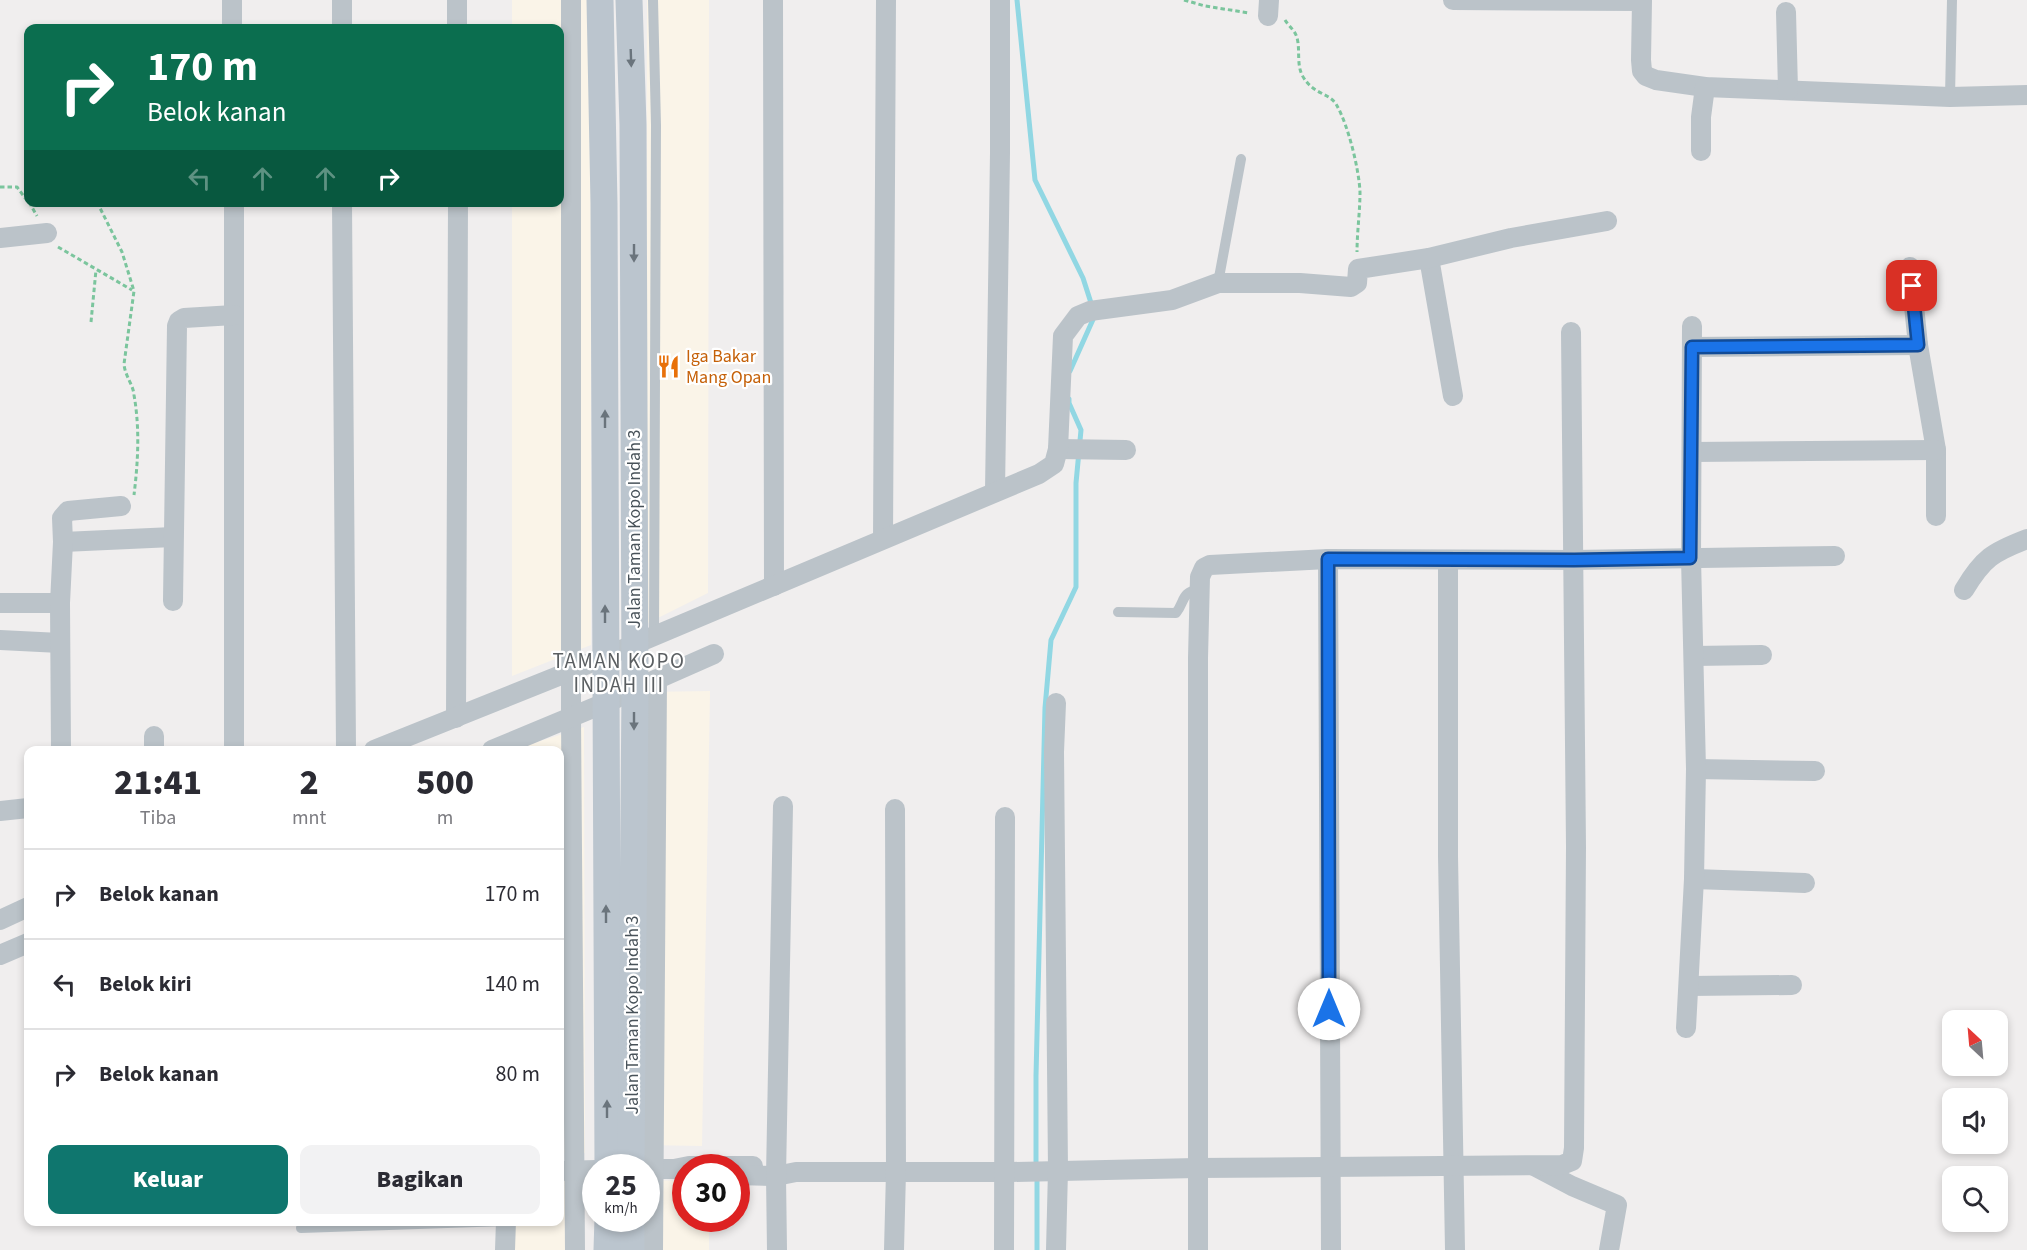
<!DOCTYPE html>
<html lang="id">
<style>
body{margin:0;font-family:"Source Sans 3",sans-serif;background:#f2f2f3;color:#2b2b33;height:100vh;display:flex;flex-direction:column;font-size:22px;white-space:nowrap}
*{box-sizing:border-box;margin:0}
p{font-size:20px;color:#7c7c81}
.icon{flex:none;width:33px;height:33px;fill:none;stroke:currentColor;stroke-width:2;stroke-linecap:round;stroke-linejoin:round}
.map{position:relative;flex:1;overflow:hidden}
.details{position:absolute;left:24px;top:746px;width:540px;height:480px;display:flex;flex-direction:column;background:#fff;border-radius:12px;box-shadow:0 3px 9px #0003}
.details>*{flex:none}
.guide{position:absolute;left:24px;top:24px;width:540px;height:183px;border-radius:12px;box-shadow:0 3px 9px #0003;background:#0b6e4f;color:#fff;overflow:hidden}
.needle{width:39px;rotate:334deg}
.fabs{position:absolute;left:1942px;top:1010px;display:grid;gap:12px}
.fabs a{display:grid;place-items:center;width:66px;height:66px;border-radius:12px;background:#fff;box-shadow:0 3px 9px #0003;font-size:30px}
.speed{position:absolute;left:582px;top:1154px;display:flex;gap:12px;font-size:30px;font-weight:700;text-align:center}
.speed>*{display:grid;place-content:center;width:78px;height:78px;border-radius:50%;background:#fff;box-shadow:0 3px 9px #0003;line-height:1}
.speed small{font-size:15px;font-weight:400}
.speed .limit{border:9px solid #d22;background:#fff;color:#111}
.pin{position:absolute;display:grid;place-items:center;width:51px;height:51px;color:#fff;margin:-26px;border-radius:12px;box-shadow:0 3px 9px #0006}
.me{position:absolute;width:66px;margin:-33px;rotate:0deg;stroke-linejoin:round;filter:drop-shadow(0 0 4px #0008)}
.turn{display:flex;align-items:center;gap:21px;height:126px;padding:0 24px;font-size:27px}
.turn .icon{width:78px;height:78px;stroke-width:2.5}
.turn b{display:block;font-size:42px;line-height:51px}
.lanes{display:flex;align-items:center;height:57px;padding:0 24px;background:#0003;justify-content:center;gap:30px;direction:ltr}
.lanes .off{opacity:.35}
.eta{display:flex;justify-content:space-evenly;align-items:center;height:102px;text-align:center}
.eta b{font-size:36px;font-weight:800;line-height:42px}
.cta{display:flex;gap:12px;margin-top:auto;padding:12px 24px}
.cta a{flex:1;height:69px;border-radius:12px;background:#0f766e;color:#fff;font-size:24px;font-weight:800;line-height:69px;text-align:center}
.cta a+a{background:#f2f2f3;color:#2b2b33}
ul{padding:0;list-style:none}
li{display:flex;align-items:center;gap:18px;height:90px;padding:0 24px;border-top:2px solid #e1e1e2}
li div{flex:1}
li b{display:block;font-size:22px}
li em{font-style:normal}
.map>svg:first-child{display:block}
</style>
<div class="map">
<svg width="2027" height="1250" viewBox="0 0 2027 1250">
<rect width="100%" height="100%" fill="#f0eeee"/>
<g fill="#faf4e8">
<path d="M 512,0 L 591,0 L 591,645 L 512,676 L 512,203 L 560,202 L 560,28 L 512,28 Z"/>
<path d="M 647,0 L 709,0 L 708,593 L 646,624 Z"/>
<path d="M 710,691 L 702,1146 L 643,1145 L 646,692 Z"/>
<path d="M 584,727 L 585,1153 L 560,1153 L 560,750 L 516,749 Z"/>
<path d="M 560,1180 L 582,1180 L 582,1250 L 513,1250 L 513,1221 L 560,1221 Z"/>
<path d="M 647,1180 L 685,1181 L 686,1218 L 709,1218 L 709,1250 L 646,1250 Z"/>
</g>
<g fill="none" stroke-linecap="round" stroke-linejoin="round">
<g stroke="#91d7e3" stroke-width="5">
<path d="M 1017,0 L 1035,180 L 1083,278 L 1092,306"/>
<path d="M 1070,371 L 1095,315"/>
<path d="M 1036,1167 L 1036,1076 L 1045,708 L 1051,640 L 1076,587 L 1076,483 L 1081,430 L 1069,403 L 1069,399"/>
<path d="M 1037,1176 L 1037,1250"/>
</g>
<g stroke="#7bc59d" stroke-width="3" stroke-dasharray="4.5 3" stroke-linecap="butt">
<path d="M 1184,0 L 1205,6 L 1249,13"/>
<path d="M 1285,20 C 1288,25 1294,30 1296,35 C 1301,47 1296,62 1302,75 C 1313,95 1328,92 1336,104 C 1348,124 1359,169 1360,192 C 1360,212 1357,232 1357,252"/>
<path d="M 0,187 L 17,187 L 28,202"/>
<path d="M 29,202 L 37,216"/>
<path d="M 97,202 L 122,252 L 134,291 L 124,364 C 125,376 133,384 134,395 C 140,429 138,462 134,495"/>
<path d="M 58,247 L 132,290"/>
<path d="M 91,322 L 96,270"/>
</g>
<g stroke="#bbc3c9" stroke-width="10">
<path d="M 653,0 L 656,125 L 654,635"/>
<path d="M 1950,97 L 1952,0"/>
<path d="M 1218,283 L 1241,159"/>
<path d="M 1118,612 L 1176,613 C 1186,600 1180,593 1200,589"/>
<path d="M 301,1228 L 506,1221"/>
</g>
<g stroke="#bbc3c9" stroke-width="20">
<path d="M 232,0 L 232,28"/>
<path d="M 342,0 L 342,28"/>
<path d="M 457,0 L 457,28"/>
<path d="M 571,0 L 571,718 L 575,1250"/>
<path d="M 773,0 L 774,586"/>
<path d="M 1453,0 L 1642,1 L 1641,60 L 1642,71 L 1646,76 L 1656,80 L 1705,87 L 1950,97 L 2027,95"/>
<path d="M 1786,12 L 1788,90"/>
<path d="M 1268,16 L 1269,0"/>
<path d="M 1701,151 L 1701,117 L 1705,87"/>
<path d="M 234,202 L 234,750"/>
<path d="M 342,202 L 346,750"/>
<path d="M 0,238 L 47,233"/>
<path d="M 1429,258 L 1453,396"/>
<path d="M 1910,267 L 1918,345 L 1936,450 L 1936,516"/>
<path d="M 1692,347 L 1918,345"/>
<path d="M 1058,449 L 1126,450"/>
<path d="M 1692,452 L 1936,450"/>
<path d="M 995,492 L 1000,153 L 1000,0"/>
<path d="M 883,539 L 886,0"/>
<path d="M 63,542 L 173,537"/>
<path d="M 1328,559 L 1331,1250"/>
<path d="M 1448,560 L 1448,856 L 1455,1250"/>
<path d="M 1964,590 C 1983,558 1993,552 2027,539"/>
<path d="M 173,601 L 177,326 L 179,321 L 184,318 L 234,315"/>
<path d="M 0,603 L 60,603"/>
<path d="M 0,640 L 60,643"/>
<path d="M 1694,656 L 1762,655"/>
<path d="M 646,684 L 714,654"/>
<path d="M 456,718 L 458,202"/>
<path d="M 154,736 L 154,750"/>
<path d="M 61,750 L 60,603 L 63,542 L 62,518 L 68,511 L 121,506"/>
<path d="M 374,750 L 571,671 L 1039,474 L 1054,464 L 1058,449 L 1063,336 L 1078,316 L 1090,311 L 1172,300 L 1218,283 L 1300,283 L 1351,287 L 1357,283 L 1358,269 L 1429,258 L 1511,238 L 1607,221"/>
<path d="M 492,750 L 617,698"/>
<path d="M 1696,769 L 1815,771"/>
<path d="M 0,811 L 28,808"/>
<path d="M 1694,879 L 1805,883"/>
<path d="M 0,920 L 28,907"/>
<path d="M 0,955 L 28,943"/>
<path d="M 1689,986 L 1792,985"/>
<path d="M 1686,1028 L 1694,879 L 1696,769 L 1691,558 L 1692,326"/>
<path d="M 1534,1166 L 1572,1186 L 1617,1205 L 1609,1250"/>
<path d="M 646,1169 L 674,1169 L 689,1166 L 753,1166"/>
<path d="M 560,1171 L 596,1170"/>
<path d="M 736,1175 L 776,1176 L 796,1172 L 1012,1172 L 1196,1168 L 1562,1165 L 1572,1161 L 1574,1148 L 1576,847 L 1571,332"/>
<path d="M 505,1250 L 506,1221"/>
<path d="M 653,1250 L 657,680"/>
<path d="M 777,1250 L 776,1176 L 783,806"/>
<path d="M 894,1250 L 896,1172 L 895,809"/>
<path d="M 1004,1250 L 1005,817"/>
<path d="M 1056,1250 L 1058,1170 L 1054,752 L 1056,703"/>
<path d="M 1198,1250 L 1198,658 L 1200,577 L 1204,568 L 1210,565 L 1328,559 L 1574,560 L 1835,556"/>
</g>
<g stroke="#bbc5ce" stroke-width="27">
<path d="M 600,0 L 604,204 L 608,1167"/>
<path d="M 629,0 L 633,125 L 635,689 L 631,1167"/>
<path d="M 631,1218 L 631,1250"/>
<path d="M 607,1250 L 608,1218"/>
</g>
</g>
<defs><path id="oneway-solid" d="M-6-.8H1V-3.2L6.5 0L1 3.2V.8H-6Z" transform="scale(1.5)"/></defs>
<g fill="#6a747c">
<use href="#oneway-solid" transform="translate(631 58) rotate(88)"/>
<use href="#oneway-solid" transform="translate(634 253) rotate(90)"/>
<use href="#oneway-solid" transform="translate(605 419) rotate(-90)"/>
<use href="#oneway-solid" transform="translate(605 614) rotate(-90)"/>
<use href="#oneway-solid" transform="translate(634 721) rotate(90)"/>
<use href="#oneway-solid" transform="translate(606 914) rotate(-90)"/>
<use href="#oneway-solid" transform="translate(607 1109) rotate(-90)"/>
</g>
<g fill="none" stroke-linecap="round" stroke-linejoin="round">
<defs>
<path id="route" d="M 1329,1009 L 1328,559 L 1574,560 L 1690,558 L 1692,347 L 1918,345 L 1912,286"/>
</defs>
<use href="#route" stroke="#114b97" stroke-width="15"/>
<use href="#route" stroke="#1a73e8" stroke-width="10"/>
</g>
<defs>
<symbol id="restaurant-bare" viewBox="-9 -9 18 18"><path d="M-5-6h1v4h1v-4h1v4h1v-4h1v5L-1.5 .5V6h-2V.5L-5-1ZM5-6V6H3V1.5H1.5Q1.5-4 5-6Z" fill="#e8710a" stroke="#fff" stroke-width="2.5" paint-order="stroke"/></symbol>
</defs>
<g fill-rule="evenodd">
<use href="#restaurant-bare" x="652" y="350" width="33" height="33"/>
</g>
<g text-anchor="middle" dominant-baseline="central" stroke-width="4.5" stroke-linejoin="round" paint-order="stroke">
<g font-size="18" fill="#c56008" stroke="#fff" text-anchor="start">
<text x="686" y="356">Iga Bakar<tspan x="686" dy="21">Mang Opan</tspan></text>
</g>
<g font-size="18" fill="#485259" stroke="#fff">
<text transform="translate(634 529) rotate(-90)">Jalan Taman Kopo Indah 3</text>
<text transform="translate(632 1015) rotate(-90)">Jalan Taman Kopo Indah 3</text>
</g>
<g font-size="21" letter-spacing="1.5" fill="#5b5f62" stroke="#fff">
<text x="619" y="661">TAMAN KOPO<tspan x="619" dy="24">INDAH III</tspan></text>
</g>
</g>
</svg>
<div class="fabs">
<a><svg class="needle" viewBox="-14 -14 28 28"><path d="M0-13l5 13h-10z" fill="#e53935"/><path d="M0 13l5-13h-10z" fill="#7c7c81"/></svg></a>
<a><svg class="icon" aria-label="sound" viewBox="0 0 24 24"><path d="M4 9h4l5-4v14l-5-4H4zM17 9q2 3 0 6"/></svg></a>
<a><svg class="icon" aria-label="search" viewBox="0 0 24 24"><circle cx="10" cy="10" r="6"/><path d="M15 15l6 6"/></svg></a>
</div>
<div class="speed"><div>25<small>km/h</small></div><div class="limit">30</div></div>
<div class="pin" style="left:1912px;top:286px;background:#d93025"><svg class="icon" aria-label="arrive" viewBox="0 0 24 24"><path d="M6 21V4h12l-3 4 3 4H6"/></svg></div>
<svg class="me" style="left:1329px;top:1009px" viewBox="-20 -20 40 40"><circle r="19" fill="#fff"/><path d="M0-13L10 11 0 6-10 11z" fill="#1a73e8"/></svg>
<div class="guide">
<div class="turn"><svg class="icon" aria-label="right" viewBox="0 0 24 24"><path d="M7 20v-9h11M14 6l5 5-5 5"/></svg><div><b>170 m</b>Belok kanan</div></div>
<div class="lanes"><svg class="icon off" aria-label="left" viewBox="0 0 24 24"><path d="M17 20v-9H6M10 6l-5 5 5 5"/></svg><svg class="icon off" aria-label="ahead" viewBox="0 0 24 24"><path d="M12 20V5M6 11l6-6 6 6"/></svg><svg class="icon off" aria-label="ahead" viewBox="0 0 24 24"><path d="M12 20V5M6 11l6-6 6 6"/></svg><svg class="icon" aria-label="right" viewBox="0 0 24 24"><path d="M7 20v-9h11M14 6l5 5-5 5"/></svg></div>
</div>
<section class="details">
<div class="eta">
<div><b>21:41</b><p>Tiba</p></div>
<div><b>2</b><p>mnt</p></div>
<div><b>500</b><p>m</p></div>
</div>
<ul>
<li><svg class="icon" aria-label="right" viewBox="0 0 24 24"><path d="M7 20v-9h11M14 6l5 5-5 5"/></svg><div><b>Belok kanan</b></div><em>170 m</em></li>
<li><svg class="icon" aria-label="left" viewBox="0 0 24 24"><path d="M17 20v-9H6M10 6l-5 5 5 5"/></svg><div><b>Belok kiri</b></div><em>140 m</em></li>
<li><svg class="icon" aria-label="right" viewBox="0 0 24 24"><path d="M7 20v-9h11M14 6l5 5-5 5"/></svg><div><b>Belok kanan</b></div><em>80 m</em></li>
</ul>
<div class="cta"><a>Keluar</a><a>Bagikan</a></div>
</section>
</div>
